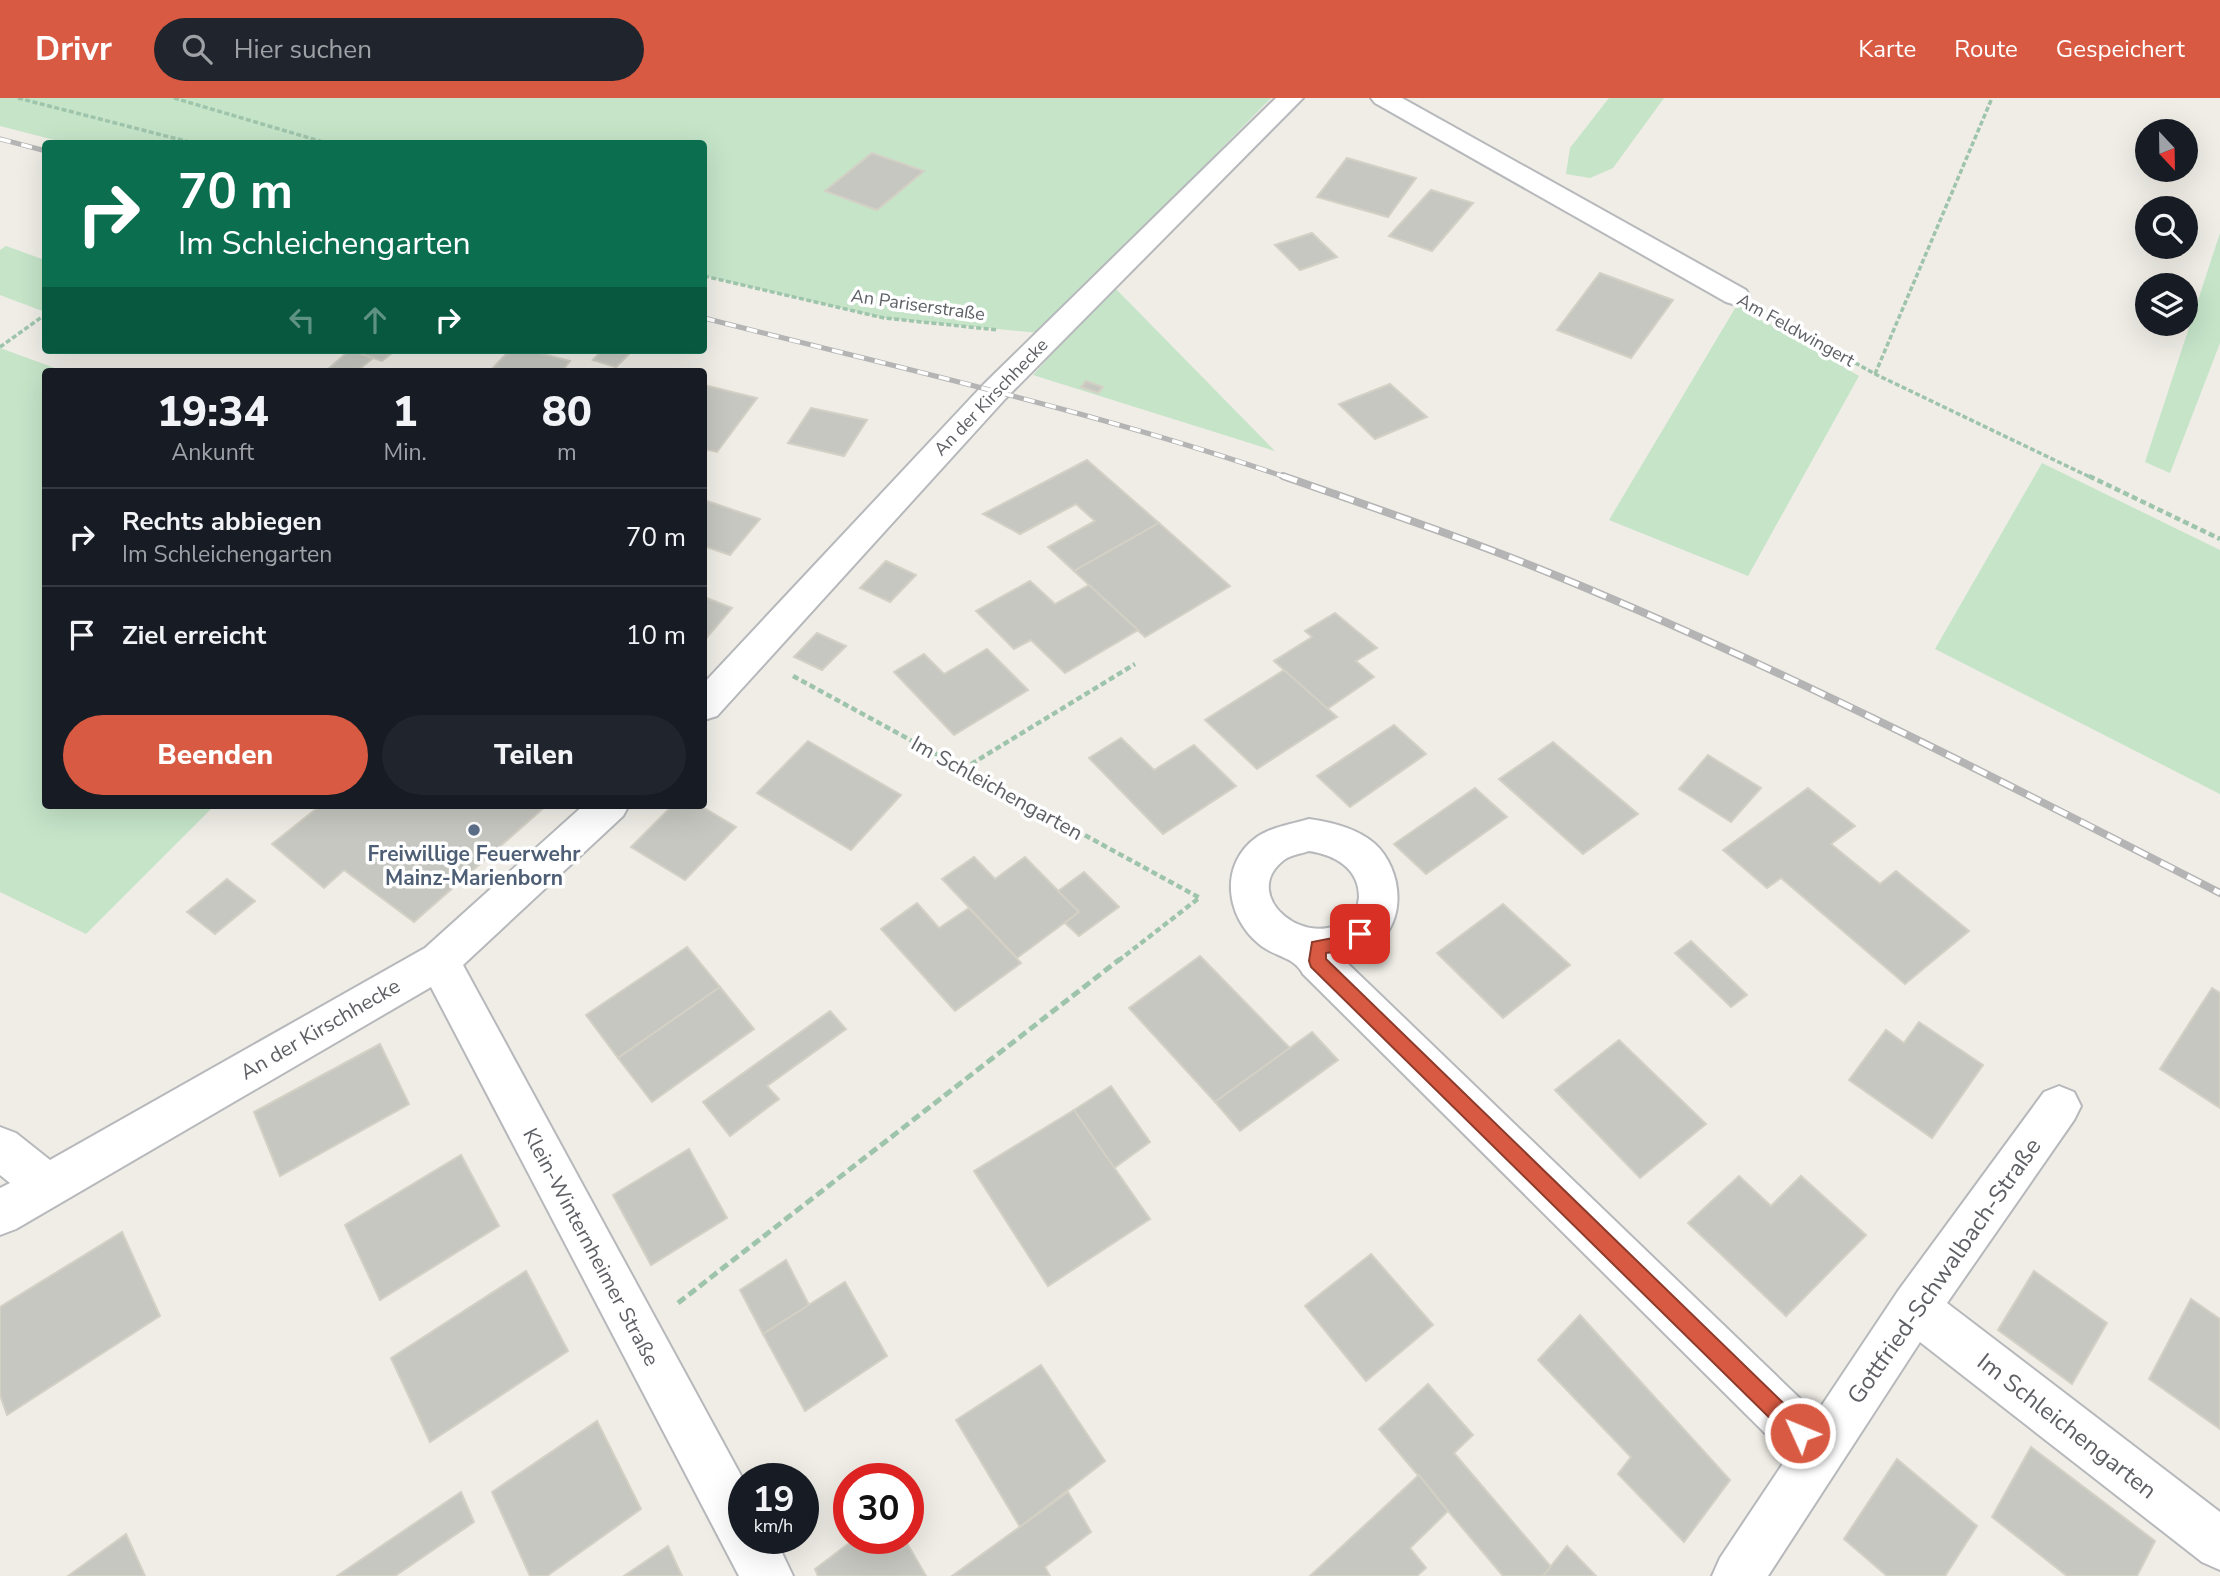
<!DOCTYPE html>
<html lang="de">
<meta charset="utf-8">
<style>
body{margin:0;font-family:"Nunito Sans",sans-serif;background:#20242c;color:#f1f3f6;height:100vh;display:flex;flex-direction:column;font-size:26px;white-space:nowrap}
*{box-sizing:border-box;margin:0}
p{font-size:23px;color:#9ea1a6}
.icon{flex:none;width:38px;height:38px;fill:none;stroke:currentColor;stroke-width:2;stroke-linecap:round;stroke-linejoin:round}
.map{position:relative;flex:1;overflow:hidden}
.details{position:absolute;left:42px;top:270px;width:665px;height:441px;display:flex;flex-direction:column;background:#171b24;border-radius:7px;box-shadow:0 7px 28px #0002}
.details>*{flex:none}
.hud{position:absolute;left:42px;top:42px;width:665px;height:214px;border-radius:7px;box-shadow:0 7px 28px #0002;background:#0b6e4f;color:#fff;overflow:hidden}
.needle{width:46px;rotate:158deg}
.fabs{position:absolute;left:2135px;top:21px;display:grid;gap:14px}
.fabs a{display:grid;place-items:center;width:63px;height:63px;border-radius:50%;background:#171b24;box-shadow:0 7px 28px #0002;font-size:35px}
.speed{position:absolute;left:728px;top:1365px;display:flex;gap:14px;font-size:35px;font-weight:700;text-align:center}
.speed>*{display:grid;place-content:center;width:91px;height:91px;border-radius:50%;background:#171b24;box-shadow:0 7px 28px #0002;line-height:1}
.speed small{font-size:18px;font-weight:400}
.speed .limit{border:10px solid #d22;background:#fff;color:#111}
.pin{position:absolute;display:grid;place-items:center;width:60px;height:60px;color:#fff;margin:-30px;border-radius:14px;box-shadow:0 4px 10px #0006}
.me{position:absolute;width:77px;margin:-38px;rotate:314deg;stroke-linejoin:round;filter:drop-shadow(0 0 5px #0008)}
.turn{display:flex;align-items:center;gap:24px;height:147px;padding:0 21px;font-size:32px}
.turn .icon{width:91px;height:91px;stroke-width:2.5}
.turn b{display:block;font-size:49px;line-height:60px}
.lanes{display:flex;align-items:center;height:66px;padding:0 21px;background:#0003;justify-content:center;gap:35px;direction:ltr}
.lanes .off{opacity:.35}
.eta{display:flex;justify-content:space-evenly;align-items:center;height:119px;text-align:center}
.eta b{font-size:42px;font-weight:800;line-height:49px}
.primary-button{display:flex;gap:14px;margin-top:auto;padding:14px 21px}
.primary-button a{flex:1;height:80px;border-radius:42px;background:#d95a42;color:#fff;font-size:28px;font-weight:800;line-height:80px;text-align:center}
.primary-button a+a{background:#20242c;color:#f1f3f6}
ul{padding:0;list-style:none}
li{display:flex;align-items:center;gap:21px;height:98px;padding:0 21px;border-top:2px solid #363941}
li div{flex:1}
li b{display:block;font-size:26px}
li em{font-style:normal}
header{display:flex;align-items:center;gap:42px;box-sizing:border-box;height:98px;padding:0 35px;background:#d95a42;color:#fff}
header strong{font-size:33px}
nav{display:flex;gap:38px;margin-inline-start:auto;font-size:24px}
.search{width:490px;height:63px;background:#20242c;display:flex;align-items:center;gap:18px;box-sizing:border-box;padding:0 24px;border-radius:38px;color:#9ea1a6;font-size:26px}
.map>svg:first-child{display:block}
</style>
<header>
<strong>Drivr</strong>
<div class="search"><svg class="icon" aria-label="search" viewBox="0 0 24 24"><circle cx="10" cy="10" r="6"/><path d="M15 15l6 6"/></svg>Hier suchen</div>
<nav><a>Karte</a><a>Route</a><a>Gespeichert</a></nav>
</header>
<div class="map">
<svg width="2220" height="1478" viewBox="0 0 2220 1478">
<rect width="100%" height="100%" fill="#efede6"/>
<g fill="#c5e4c8">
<path d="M 0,0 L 1271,0 L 1040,235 L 884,220 L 704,178 L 704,46 L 66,45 L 0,28 Z"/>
<path d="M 1609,0 L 1664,0 L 1613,70 L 1590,80 L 1566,76 L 1570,50 Z"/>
<path d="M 2220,135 L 2220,245 L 2170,375 L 2145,364 Z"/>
<path d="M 6,148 L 45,162 L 45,214 L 0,197 L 0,152 Z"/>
<path d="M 1113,188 L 1275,353 L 1033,277 Z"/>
<path d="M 1737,207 L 1859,278 L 1748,478 L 1609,422 Z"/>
<path d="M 0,250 L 63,273 L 46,273 L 46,707 L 215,707 L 86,836 L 0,794 Z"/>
<path d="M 2042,365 L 2220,452 L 2220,696 L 1935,551 Z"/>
</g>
<g fill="#c7c7c1" stroke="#d3d0c5" stroke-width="2">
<path d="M 872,55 L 924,73 L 877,112 L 825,93 Z"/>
<path d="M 1347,60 L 1416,80 L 1388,119 L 1317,99 Z"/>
<path d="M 1431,92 L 1473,105 L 1432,153 L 1389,138 Z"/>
<path d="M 1312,135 L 1337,159 L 1300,172 L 1275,147 Z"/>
<path d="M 1600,175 L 1673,202 L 1631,260 L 1557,232 Z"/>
<path d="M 350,252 L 373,260 L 357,273 L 327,272 Z"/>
<path d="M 350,252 L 396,252 L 382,263 Z"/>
<path d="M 510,252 L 528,252 L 570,263 L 562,273 L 490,273 Z"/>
<path d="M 602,252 L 633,252 L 616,269 L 593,262 Z"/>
<path d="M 1086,283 L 1103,289 L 1098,295 L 1081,289 Z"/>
<path d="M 1390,286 L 1427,319 L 1375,341 L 1339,306 Z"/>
<path d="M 704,287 L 757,300 L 717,354 L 704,351 Z"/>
<path d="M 811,310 L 867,322 L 844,358 L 788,345 Z"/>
<path d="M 1087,362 L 1159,425 L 1074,473 L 1048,449 L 1095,423 L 1076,406 L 1020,436 L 983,416 Z"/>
<path d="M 704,402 L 760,421 L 730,457 L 704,448 Z"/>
<path d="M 1159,425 L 1230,488 L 1145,539 L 1074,473 Z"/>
<path d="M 886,463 L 916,477 L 890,504 L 860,490 Z"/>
<path d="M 1030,483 L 1055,506 L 1089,487 L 1138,532 L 1065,575 L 1031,542 L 1014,551 L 976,513 Z"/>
<path d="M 704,499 L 732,510 L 704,543 Z"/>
<path d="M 1335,515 L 1377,550 L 1356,563 L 1374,579 L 1327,611 L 1274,563 L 1312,539 L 1305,533 Z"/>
<path d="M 817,535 L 846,548 L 822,572 L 794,559 Z"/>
<path d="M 987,551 L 1028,592 L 954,637 L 894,574 L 924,556 L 944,576 Z"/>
<path d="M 1284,572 L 1337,619 L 1257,671 L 1205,622 Z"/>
<path d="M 1394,627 L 1426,656 L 1350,709 L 1317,678 Z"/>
<path d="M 1121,640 L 1154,672 L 1194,647 L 1236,688 L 1163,736 L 1089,660 Z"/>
<path d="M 808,643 L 901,697 L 851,752 L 757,695 Z"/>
<path d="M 1553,644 L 1638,716 L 1583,756 L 1499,681 Z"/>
<path d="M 1708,657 L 1761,690 L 1731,724 L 1679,691 Z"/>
<path d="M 1475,690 L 1507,719 L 1426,776 L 1394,746 Z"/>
<path d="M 1808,690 L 1855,728 L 1831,746 L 1880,786 L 1896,773 L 1969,833 L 1905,886 L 1781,780 L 1767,790 L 1723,752 Z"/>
<path d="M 321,707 L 547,707 L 414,824 L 344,772 L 324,790 L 272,746 Z"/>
<path d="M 673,707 L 699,707 L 736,729 L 685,782 L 631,749 Z"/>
<path d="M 974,759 L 995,781 L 1025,759 L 1079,814 L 1017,860 L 942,781 Z"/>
<path d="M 1084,774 L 1119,809 L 1079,838 L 1065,825 L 1079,814 L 1058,793 Z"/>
<path d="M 227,781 L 255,803 L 215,836 L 187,814 Z"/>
<path d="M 917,805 L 939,830 L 969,810 L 1021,865 L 955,913 L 881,831 Z"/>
<path d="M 1503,806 L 1570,867 L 1503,920 L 1437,855 Z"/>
<path d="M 1691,843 L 1747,897 L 1731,909 L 1675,855 Z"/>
<path d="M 687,849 L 720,889 L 618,960 L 586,917 Z"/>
<path d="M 1200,858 L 1290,950 L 1215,1004 L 1129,910 Z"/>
<path d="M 720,889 L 754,931 L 652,1004 L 618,960 Z"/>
<path d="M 2212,890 L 2220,895 L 2220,1010 L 2160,971 Z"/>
<path d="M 830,913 L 846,931 L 767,988 L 779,1001 L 730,1038 L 703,1004 Z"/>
<path d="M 1919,924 L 1983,967 L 1932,1040 L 1849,982 L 1886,932 L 1904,945 Z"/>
<path d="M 1312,934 L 1338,962 L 1240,1033 L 1215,1004 Z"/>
<path d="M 1619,942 L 1706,1026 L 1640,1080 L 1555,992 Z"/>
<path d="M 380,946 L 409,1006 L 280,1078 L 254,1014 Z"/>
<path d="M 1111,988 L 1150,1044 L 1114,1070 L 1074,1012 Z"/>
<path d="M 1074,1012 L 1150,1121 L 1048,1188 L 974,1073 Z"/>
<path d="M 689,1051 L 727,1120 L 651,1167 L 613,1097 Z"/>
<path d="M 461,1057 L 499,1128 L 380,1202 L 345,1127 Z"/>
<path d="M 1739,1078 L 1771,1108 L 1801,1078 L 1866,1137 L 1786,1218 L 1688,1125 Z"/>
<path d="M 122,1134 L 160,1218 L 7,1317 L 0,1297 L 0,1209 Z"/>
<path d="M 1371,1156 L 1433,1227 L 1366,1283 L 1305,1208 Z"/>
<path d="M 786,1162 L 809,1207 L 763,1236 L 740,1192 Z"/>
<path d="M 526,1173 L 568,1253 L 430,1344 L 391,1260 Z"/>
<path d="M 2034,1173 L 2107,1225 L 2072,1286 L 1998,1232 Z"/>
<path d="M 845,1184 L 887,1258 L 805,1313 L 763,1236 Z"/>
<path d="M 2191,1201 L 2220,1221 L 2220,1331 L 2149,1281 Z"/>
<path d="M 1580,1217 L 1730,1382 L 1684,1444 L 1618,1376 L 1631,1359 L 1538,1262 Z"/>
<path d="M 1041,1267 L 1105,1363 L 1020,1429 L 956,1322 Z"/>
<path d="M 1428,1286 L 1473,1337 L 1454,1355 L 1552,1470 L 1543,1478 L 1503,1478 L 1379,1331 Z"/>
<path d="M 597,1323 L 641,1411 L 547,1478 L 530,1478 L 492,1394 Z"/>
<path d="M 2031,1349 L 2155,1443 L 2137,1478 L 2067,1478 L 1992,1419 Z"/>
<path d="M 1897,1361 L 1977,1428 L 1945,1478 L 1887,1478 L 1844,1441 Z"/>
<path d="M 1419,1377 L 1448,1413 L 1410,1450 L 1426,1470 L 1417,1478 L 1310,1478 Z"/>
<path d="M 461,1394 L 474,1424 L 395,1478 L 337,1478 Z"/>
<path d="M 1068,1394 L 1091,1434 L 1045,1469 L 1050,1478 L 952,1478 Z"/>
<path d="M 126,1436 L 145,1478 L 68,1478 Z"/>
<path d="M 856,1440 L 904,1440 L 926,1478 L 818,1478 L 815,1471 Z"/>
<path d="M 668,1448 L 682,1478 L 624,1478 Z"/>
<path d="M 1567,1448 L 1596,1478 L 1543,1478 Z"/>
</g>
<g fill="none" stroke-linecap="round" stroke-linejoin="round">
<defs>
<g id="minor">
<path d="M 1276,0 L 1303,0 L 1005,301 L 717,618 L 704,622 L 704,585 L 983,287 Z"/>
<path d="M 1371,0 L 1402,0 L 1746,192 L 1750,198 L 1746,204 L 1736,207 L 1726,204 L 1375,5 Z"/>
<path d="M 584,707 L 629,707 L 623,718 L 463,867 L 744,1383 L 744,1440 L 775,1440 L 793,1478 L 739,1478 L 431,889 L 16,1131 L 0,1137 L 0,1090 L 10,1085 L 0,1077 L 0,1029 L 16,1035 L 50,1062 L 425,850 Z"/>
<path d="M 1309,721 C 1331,724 1356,730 1374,745 C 1403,771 1408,825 1373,849 C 1364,855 1352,858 1343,861 L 1816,1316 L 1898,1193 L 2044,994 L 2059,988 L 2074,994 L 2081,1008 L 2074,1022 L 1947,1205 L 2220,1414 L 2220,1472 L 2202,1464 L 1920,1244 L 1768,1478 L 1712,1478 L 1720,1460 L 1788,1358 L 1303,876 C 1294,858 1274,859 1259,846 C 1225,818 1219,766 1257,739 C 1271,729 1293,726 1309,721 ZM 1309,753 C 1335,757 1359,770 1359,799 C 1358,807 1357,813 1351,818 C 1310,857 1237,798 1284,762 C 1290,757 1301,756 1309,753 Z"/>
</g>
</defs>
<use href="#minor" stroke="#b6b8bb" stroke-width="4"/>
<g stroke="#9fc4ac" stroke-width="3.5" stroke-dasharray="5 2.5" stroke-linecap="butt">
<path d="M 18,0 L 197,46"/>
<path d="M 174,0 L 330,46"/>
<path d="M 704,178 L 884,220 L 998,232"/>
<path d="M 1770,217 L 1875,276 L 2092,380"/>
<path d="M 0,249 L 46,216"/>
<path d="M 1875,276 L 1992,0"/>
</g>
<g stroke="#9fc4ac" stroke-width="4.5" stroke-dasharray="6 3.5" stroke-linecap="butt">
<path d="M 2089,378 L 2220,441"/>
<path d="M 793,578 L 1200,800"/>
<path d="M 963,671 L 1135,566"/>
<path d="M 1118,863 L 1199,800"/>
</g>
<path stroke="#9fc4ac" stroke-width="5" stroke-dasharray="9 4.5" stroke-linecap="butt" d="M 678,1205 L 1120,861"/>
<use href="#minor" fill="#fff" fill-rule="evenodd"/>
<defs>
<g id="rail-far1">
<path d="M 0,41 L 46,53"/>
<path d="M 704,220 C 899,270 1098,314 1288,380"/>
</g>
<path id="rail" d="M 1283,378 C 1374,410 1467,441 1557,478 C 1784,571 2002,683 2220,795"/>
</defs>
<use href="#rail-far1" stroke="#b4b4b5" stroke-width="5"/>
<use href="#rail" stroke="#b4b4b5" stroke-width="8"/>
<use href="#rail-far1" stroke="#fff" stroke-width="3.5" stroke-dasharray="11" stroke-linecap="butt"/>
<use href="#rail" stroke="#fff" stroke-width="5" stroke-dasharray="15" stroke-linecap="butt"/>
</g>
<path fill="#d95a42" stroke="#8d3a2b" stroke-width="2" d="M 1360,828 L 1366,831 L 1368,836 C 1361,850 1340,853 1326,855 L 1326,861 L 1807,1328 L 1810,1335 L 1807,1342 L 1800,1345 L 1792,1342 L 1311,869 L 1309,863 L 1312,844 L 1338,839 Z"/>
<circle fill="#5c6f8a" stroke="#fff" stroke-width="2.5" cx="474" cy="732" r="7"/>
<g text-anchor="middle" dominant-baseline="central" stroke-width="7" stroke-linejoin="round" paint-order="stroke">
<g font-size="18" fill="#5e6065" stroke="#fff">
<text transform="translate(918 207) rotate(8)">An Pariserstraße</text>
<text transform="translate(1796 232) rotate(29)">Am Feldwingert</text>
<text transform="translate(991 299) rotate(-46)">An der Kirschhecke</text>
</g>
<g font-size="21" fill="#5e6065" stroke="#fff">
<text transform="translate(997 690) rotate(29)">Im Schleichengarten</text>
<text transform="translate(320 931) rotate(-30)">An der Kirschhecke</text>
<text transform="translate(591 1149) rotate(62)">Klein-Winternheimer Straße</text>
</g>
<g font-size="21" font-weight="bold" fill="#4e5e75" stroke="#fff">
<text x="474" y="756">Freiwillige Feuerwehr<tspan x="474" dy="24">Mainz-Marienborn</tspan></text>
</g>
<g font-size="24" fill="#5e6065" stroke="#fff">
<text transform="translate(1944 1173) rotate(-55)">Gottfried-Schwalbach-Straße</text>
<text transform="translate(2067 1328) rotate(38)">Im Schleichengarten</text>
</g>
</g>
</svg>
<div class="fabs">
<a><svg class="needle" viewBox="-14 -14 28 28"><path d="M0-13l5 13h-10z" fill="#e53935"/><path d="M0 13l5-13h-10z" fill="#9ea1a6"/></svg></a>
<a><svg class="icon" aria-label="search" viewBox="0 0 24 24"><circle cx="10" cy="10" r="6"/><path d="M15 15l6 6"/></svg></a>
<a><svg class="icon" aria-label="layers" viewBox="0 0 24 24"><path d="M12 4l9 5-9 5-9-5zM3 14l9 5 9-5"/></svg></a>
</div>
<div class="speed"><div>19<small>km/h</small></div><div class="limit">30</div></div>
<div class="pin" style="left:1360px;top:836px;background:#d93025"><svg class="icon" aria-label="arrive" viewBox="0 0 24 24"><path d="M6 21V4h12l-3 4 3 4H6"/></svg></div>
<svg class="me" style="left:1800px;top:1335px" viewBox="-20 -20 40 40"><circle r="17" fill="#d95a42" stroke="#fff" stroke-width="3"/><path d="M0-11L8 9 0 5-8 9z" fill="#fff"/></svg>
<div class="hud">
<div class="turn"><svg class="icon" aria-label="right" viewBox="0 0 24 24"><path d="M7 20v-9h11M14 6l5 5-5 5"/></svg><div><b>70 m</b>Im Schleichengarten</div></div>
<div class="lanes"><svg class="icon off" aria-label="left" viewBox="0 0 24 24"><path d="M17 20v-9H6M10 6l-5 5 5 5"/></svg><svg class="icon off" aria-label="ahead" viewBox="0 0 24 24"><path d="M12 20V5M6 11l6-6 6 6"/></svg><svg class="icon" aria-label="right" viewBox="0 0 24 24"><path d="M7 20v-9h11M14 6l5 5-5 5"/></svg></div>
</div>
<section class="details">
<div class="eta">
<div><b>19:34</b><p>Ankunft</p></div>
<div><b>1</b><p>Min.</p></div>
<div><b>80</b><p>m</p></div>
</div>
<ul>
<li><svg class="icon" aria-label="right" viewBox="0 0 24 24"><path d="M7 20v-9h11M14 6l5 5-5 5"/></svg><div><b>Rechts abbiegen</b><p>Im Schleichengarten</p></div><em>70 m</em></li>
<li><svg class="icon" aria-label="arrive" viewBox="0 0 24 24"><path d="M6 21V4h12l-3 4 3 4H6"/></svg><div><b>Ziel erreicht</b></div><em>10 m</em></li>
</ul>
<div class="primary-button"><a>Beenden</a><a>Teilen</a></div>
</section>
</div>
